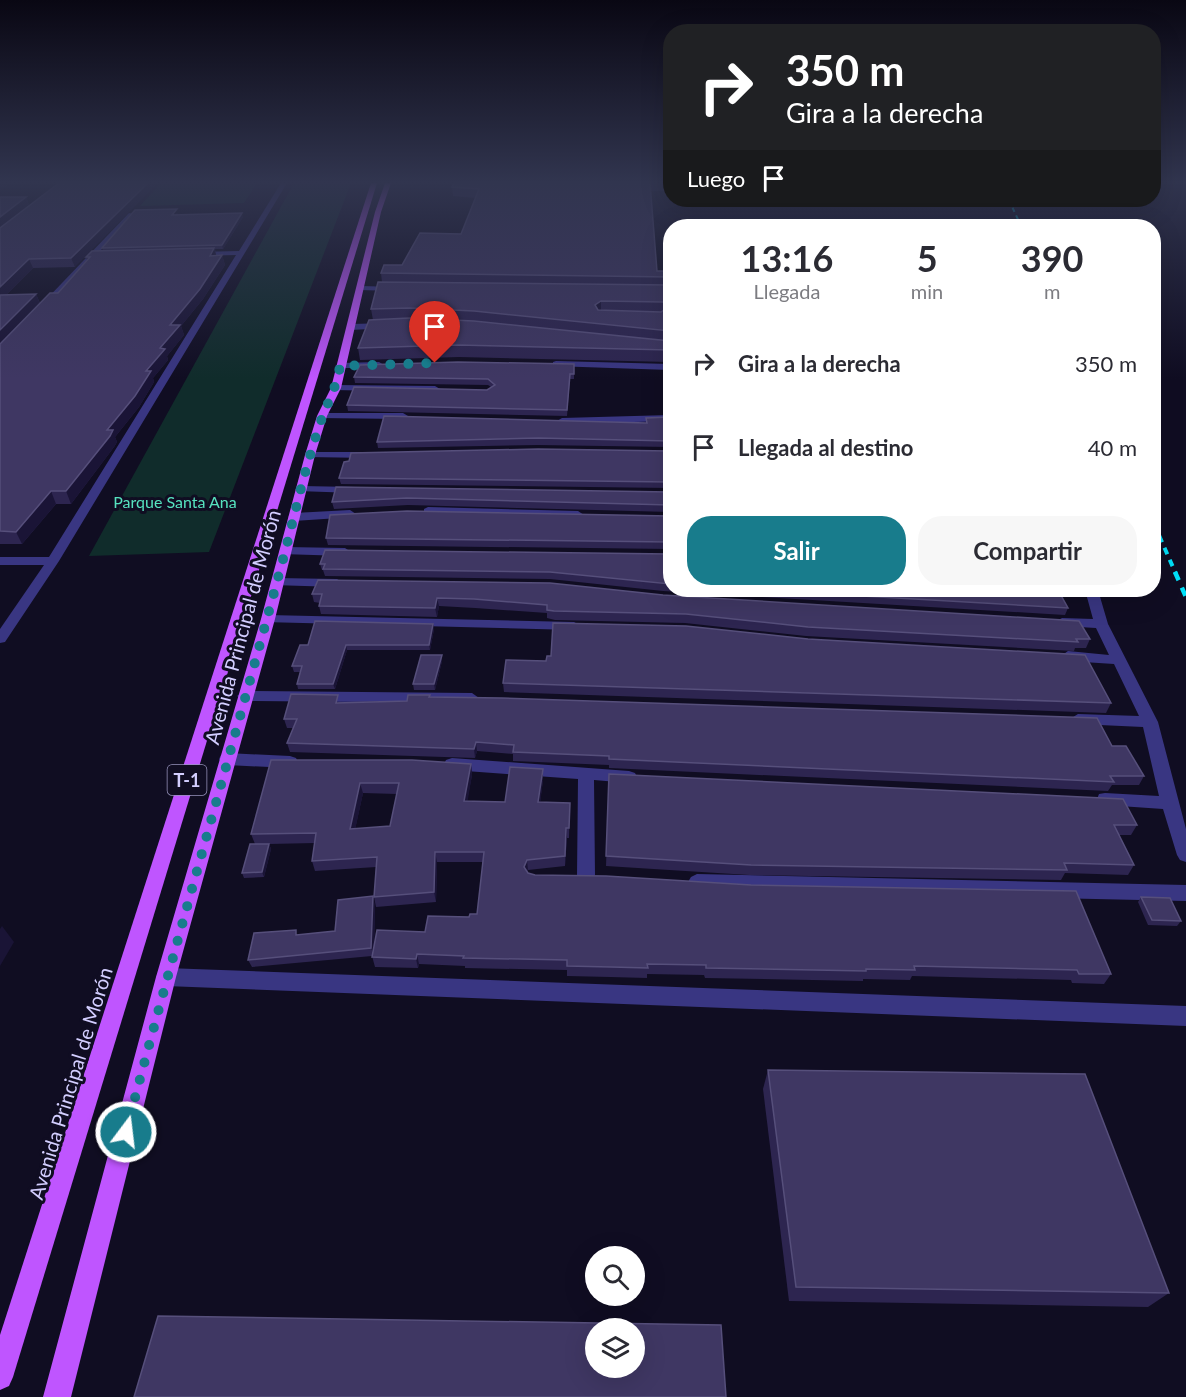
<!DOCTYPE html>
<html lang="es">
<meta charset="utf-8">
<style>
body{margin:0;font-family:Lato,sans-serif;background:#f7f7f7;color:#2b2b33;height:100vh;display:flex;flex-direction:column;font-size:22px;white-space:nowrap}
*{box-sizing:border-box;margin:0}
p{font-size:20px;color:#7c7c81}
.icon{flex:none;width:33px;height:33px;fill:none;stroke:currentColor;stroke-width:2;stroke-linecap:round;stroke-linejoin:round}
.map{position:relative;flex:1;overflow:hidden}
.sheet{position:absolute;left:663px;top:219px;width:498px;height:378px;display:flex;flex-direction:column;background:#fff;border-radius:24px;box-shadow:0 6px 24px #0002}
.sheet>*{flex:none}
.top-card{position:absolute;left:663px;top:24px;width:498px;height:183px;border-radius:24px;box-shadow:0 6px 24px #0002;background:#202124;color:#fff;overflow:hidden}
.tools{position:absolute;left:585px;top:1246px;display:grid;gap:12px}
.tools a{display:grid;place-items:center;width:60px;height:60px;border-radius:50%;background:#fff;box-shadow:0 6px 24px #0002;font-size:30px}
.pin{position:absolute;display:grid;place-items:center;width:51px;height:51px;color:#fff;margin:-62px -26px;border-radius:50% 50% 50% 0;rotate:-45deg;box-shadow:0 0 6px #0007}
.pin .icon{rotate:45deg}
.me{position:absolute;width:66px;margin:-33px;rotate:15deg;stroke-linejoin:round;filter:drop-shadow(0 0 4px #0008)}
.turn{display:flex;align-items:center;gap:21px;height:126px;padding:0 24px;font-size:27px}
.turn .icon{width:78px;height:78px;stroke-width:2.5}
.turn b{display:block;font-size:42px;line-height:51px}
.then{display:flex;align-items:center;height:57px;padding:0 24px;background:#0003;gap:12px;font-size:22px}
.eta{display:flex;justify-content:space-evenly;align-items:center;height:102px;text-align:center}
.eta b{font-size:36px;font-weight:700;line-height:42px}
.cta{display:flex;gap:12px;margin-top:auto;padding:12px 24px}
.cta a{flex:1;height:69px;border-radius:24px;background:#187c8c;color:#fff;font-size:24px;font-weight:700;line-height:69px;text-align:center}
.cta a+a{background:#f7f7f7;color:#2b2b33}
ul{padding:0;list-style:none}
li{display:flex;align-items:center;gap:18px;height:84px;padding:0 24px}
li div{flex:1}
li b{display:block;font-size:22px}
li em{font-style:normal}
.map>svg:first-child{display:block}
</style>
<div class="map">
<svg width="1186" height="1397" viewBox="0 0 1186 1397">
<rect width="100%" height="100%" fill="#100d22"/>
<g fill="#102c2b">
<path d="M 161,183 L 257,183 L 244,203 L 140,206 Z"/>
<path d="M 294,183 L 351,183 L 209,552 L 89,556 Z"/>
</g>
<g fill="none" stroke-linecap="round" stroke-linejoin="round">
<g fill="#393682" fill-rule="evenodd">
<path d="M 281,183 L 287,183 L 59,561 L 5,642 L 0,643 L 0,629 L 44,565 L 0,565 L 0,557 L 49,557 L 236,255 L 196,256 L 192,254 L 196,252 L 239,251 Z"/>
<path d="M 129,213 L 134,214 L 46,310 L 40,310 L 40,306 Z"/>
<path d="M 361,286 L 397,287 L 401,289 L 397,291 L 358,290 L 358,286 Z"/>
<path d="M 390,323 L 390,327 L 387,328 L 351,330 L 347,327 L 351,324 Z"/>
<path d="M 556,361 L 670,364 L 670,370 L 553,366 L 553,362 Z"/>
<path d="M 340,363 L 379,362 L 384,365 L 379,368 L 337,368 L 335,366 Z"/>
<path d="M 336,385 L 435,386 L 440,389 L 435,392 L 333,390 L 331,388 Z"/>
<path d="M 322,413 L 403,413 L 408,416 L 403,419 L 318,418 L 318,414 Z"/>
<path d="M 670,415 L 670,421 L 562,424 L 557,421 L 562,418 Z"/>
<path d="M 310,452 L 370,452 L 375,455 L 370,458 L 306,457 L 306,453 Z"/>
<path d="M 301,486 L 355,487 L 361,490 L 355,493 L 297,491 L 295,489 Z"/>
<path d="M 428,507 L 578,511 L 584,515 L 578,519 L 424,513 L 424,509 Z"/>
<path d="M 350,510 L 356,514 L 354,517 L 294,521 L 288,517 L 294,513 Z"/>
<path d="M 285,547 L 345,548 L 351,552 L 345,556 L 281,554 L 279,551 Z"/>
<path d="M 277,578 L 337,579 L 343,583 L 337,587 L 272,585 L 271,582 Z"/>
<path d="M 1085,590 L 1098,590 L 1108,624 L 1158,722 L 1186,829 L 1186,862 L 1180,860 L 1177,855 L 1163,809 L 1105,805 L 1099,804 L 1097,799 L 1099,794 L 1105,793 L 1159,796 L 1143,727 L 1078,724 L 1070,719 L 1078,714 L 1139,716 L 1114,664 L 1068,661 L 1061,656 L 1068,651 L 1109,655 L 1096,628 L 1062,626 L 1055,622 L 1062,618 L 1093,619 Z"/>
<path d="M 268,615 L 574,622 L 581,626 L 574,630 L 263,622 L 261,619 Z"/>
<path d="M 244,691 L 472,693 L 479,698 L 472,703 L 244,701 L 237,696 Z"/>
<path d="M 227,753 L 290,756 L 296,758 L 298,762 L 296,766 L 290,768 L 227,765 L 221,763 L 219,759 L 221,755 Z"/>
<path d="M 452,758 L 629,771 L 635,773 L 637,777 L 635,781 L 629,783 L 594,780 L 595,875 L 592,880 L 586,882 L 580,880 L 577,875 L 578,779 L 452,770 L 446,768 L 444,764 L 446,760 Z"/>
<path d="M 697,874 L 1186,885 L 1186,901 L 697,890 L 691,887 L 688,882 L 691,877 Z"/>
<path d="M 166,968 L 1186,1006 L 1186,1026 L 166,986 L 159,983 L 156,977 L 159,971 Z"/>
</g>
<g fill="#bf55ff" fill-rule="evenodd">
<path d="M 371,183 L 377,183 L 13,1377 L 9,1386 L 0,1390 L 0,1335 Z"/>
<path d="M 385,183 L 391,183 L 381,212 L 341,388 L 327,416 L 315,455 L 275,619 L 176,977 L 71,1397 L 43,1397 L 156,977 L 261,619 L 305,455 L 317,416 L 331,388 L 375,212 Z"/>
</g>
<path stroke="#00e0f9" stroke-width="2" stroke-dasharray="4.5 4" stroke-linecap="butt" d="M 1009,200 L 1021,226"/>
<path stroke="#00e0f9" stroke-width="4" stroke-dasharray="7 6" stroke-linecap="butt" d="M 1154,524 L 1176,574"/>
<path stroke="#00e0f9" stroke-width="4.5" stroke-dasharray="9 8" stroke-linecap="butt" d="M 1175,572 L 1186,597"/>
</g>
<g fill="#2d2550" fill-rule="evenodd">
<path d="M 59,183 L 75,267 L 33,268 L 6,295 L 36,294 L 40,303 L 58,293 L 87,261 L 86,257 L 103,251 L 102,248 L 178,213 L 176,215 L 243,217 L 223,249 L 215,249 L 216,255 L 222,255 L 225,265 L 203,299 L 181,326 L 184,335 L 167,356 L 168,360 L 153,378 L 154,382 L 139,407 L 115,437 L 117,442 L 114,447 L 71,504 L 56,504 L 22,544 L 0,544 L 0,197 L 26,197 L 29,205 L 17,215 Z"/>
<path d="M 454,183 L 670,183 L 670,191 L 651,191 L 657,271 L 670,271 L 670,362 L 459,357 L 360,360 L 358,348 L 373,320 L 371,309 L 382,282 L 381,273 L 402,265 L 461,234 L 476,198 L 453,196 L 452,187 Z"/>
<path d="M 574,370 L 574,379 L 570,379 L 567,416 L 348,411 L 347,405 L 487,390 L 491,387 L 488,385 L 355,383 L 354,377 Z"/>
<path d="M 670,417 L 670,448 L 670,447 L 538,445 L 378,448 L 377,442 L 646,423 L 646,418 Z"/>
<path d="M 670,451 L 670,490 L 670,488 L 341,484 L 339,478 Z"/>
<path d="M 336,487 L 670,492 L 670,514 L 670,512 L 408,505 L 334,509 L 332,502 Z"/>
<path d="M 670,517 L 670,551 L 670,549 L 328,545 L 326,538 Z"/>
<path d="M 670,554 L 670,590 L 1065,590 L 1064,591 L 1058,591 L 1068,608 L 1065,615 L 663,591 L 550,579 L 325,576 L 323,570 L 322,570 L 320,564 Z"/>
<path d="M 318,580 L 1090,639 L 1086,648 L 1075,648 L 1074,651 L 806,636 L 685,623 L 555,620 L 547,618 L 547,613 L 475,608 L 439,606 L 437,617 L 321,614 L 319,606 L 320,603 L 314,602 L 312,594 Z"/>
<path d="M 433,624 L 434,629 L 430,650 L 347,650 L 335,689 L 298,689 L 297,684 L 300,672 L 294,672 L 292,666 L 308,645 Z"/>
<path d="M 442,655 L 442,661 L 435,690 L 414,690 L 413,684 Z"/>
<path d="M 503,683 L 1111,703 L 1106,713 L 504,692 Z"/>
<path d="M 430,697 L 1112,746 L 1144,776 L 1139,785 L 1112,785 L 1108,791 L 609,768 L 609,765 L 513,761 L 513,754 L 477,751 L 475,758 L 290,752 L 287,743 L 293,728 L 287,728 L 284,719 L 340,702 L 407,701 Z"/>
<path d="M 271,760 L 471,764 L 472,775 L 467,801 L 505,802 L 543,780 L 540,802 L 570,803 L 569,838 L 567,838 L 565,866 L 528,870 L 527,872 L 528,873 L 535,875 L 1111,974 L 1104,984 L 1072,983 L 1071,980 L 912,976 L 910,980 L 863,979 L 863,981 L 705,978 L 704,975 L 647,974 L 647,978 L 610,977 L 567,976 L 567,970 L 465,968 L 465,966 L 419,964 L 418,968 L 375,967 L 372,956 L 252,967 L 248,960 L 298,935 L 335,931 L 375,904 L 374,946 L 425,932 L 477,914 L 483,862 L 437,862 L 436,902 L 376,907 L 374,897 L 376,867 L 315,871 L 312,861 L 315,843 L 269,844 L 271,849 L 264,877 L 244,878 L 242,873 L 255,844 L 251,834 ZM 363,793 L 397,794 L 390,826 L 355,829 Z"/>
<path d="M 609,774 L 1137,825 L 1131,835 L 1119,835 L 1134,865 L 1128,875 L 1065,873 L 1061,880 L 749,875 L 606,866 Z"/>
<path d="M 1141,897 L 1181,921 L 1177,926 L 1148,925 L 1138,902 Z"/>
<path d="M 768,1070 L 1169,1293 L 1148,1307 L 789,1301 L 763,1089 Z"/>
</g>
<g fill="#1a1436">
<path d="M 0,183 L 12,183 L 0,190 Z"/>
<path d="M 148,183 L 158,183 L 75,267 L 71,258 Z"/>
<path d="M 26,197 L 29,205 L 0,229 L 0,217 Z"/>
<path d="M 242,213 L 243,217 L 223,249 L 222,245 Z"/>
<path d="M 214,248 L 217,258 L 210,256 Z"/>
<path d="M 222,255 L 225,265 L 203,299 L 181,326 L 184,335 L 167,356 L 168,360 L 153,378 L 154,382 L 139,407 L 115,437 L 117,442 L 114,447 L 71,504 L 66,491 L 160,348 L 170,325 Z"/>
<path d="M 29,259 L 33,268 L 0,301 L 0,287 Z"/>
<path d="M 36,294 L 40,304 L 0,346 L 0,330 Z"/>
<path d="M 601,301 L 601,312 L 595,316 L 595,305 Z"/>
<path d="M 51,491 L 56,504 L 22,544 L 16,532 Z"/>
<path d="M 437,598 L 439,606 L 437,617 L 435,608 Z"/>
<path d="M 433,624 L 434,629 L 430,650 L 429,645 Z"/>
<path d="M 346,645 L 347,650 L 335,689 L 333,684 Z"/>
<path d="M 442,655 L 442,661 L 435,690 L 434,684 Z"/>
<path d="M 476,742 L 477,751 L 475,758 L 474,749 Z"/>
<path d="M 471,764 L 472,775 L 466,811 L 464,801 Z"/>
<path d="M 543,769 L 543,780 L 539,813 L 538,802 Z"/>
<path d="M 360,783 L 363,793 L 353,840 L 350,829 Z"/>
<path d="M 566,828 L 567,838 L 565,866 L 565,856 Z"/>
<path d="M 269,844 L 271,849 L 264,877 L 262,872 Z"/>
<path d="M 435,852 L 437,862 L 436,902 L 434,892 Z"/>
<path d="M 527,860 L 528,870 L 525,877 L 524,867 Z"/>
<path d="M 373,896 L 375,904 L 374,955 L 371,948 Z"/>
<path d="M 2,926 L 14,942 L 0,966 L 0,929 Z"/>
<path d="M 417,954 L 419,964 L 418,968 L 416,959 Z"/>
</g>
<g fill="#3f3763" stroke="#564f7b" stroke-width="1.5" fill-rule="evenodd">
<path d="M 59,183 L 148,183 L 71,258 L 29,259 L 0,287 L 0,228 Z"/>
<path d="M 454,183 L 650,183 L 657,271 L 670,271 L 670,277 L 381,273 L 384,265 L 402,265 L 420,233 L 461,234 L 479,189 L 452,187 Z"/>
<path d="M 0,197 L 26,197 L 0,217 Z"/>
<path d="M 177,209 L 172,215 L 242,213 L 222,245 L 102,248 L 135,210 Z"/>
<path d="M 214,248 L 210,256 L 222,255 L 200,289 L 170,325 L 180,325 L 160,348 L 165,349 L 146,371 L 151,371 L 135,396 L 107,430 L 113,430 L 110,436 L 66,491 L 51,491 L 16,532 L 0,531 L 0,344 L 50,293 L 58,293 L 90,257 L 86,257 L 92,251 Z"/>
<path d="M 378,282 L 670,285 L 670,331 L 474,311 L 410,308 L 371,309 ZM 601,301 L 663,302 L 668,307 L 661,312 L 598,310 L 595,305 Z"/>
<path d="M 36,294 L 0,330 L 0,295 Z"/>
<path d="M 409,318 L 474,321 L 670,341 L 670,350 L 458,345 L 358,348 L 369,320 Z"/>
<path d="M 458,362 L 574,364 L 574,374 L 570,374 L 567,410 L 347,405 L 354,387 L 487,390 L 495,385 L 488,379 L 354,377 L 360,365 Z"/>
<path d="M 384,416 L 647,423 L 646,418 L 670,417 L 670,441 L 538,438 L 377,442 Z"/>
<path d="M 538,449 L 670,451 L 670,482 L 339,478 L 344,462 L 349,461 L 351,453 Z"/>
<path d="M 336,487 L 670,492 L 670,505 L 407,498 L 332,502 Z"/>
<path d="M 407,511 L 670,516 L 670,542 L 326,538 L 330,515 Z"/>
<path d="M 325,550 L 670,554 L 670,584 L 550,572 L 323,569 L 325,564 L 320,564 Z"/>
<path d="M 318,580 L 550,583 L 663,595 L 1079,621 L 1090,639 L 1076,639 L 1078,642 L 808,627 L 686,614 L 554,611 L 547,610 L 547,605 L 474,599 L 437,598 L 435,608 L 319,606 L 322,594 L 312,594 Z"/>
<path d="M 757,590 L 1058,590 L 1068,608 Z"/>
<path d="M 315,621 L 433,624 L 429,645 L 346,645 L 333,684 L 297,684 L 302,666 L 292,666 L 300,645 L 308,645 Z"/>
<path d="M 553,623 L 686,626 L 808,639 L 1085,655 L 1111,703 L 503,683 L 506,660 L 546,661 L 547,656 L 551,656 Z"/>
<path d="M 421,655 L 442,655 L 434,684 L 413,684 Z"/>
<path d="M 291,694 L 338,695 L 336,703 L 407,701 L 408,695 L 430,695 L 429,697 L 502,698 L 1097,718 L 1112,746 L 1126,746 L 1144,776 L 1110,776 L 1114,782 L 609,759 L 609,756 L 513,752 L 514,745 L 476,742 L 474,749 L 287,743 L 297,719 L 284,719 Z"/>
<path d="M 271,760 L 412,760 L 471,764 L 464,801 L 505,802 L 510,767 L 543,769 L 538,802 L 570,803 L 569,828 L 566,828 L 565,856 L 527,860 L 524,867 L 528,873 L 535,875 L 606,876 L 751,885 L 1076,891 L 1111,974 L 1079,974 L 1077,970 L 914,966 L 915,970 L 866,969 L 866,971 L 706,968 L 706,965 L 647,964 L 648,968 L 611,967 L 567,966 L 567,960 L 463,958 L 464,956 L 417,954 L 416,959 L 372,957 L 377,930 L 425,932 L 428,916 L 469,917 L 470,914 L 477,914 L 484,852 L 435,852 L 434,892 L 374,897 L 377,857 L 312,861 L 316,833 L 251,834 ZM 360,783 L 399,783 L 390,826 L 350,829 Z"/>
<path d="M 609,774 L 1123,799 L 1137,825 L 1114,825 L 1134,865 L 1064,863 L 1067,870 L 751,865 L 606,856 Z"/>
<path d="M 250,844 L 269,844 L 262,872 L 242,873 Z"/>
<path d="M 373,896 L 371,948 L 248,960 L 254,933 L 296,930 L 296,935 L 335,931 L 338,900 Z"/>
<path d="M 1141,897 L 1170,898 L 1181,921 L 1152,920 Z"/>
<path d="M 768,1070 L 1085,1074 L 1169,1293 L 796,1287 Z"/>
<path d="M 158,1316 L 721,1325 L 726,1397 L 134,1397 ZM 596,1329 L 634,1329 L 634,1368 L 596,1368 Z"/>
</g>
<linearGradient id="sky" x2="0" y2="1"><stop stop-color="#090713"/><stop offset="0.48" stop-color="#31354f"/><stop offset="1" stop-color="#31354f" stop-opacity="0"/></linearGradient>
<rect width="1186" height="379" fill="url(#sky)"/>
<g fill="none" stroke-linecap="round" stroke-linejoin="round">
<path stroke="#187c8c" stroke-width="10" stroke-dasharray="0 18" d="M 126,1132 C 177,937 234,743 286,548 C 296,509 305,469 318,430 C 325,406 336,391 340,366 L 435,363"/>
</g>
<g text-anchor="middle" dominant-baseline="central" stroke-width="6" stroke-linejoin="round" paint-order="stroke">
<g font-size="16" fill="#56e2bf" stroke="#100d22">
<text x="175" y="501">Parque Santa Ana</text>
</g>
<rect fill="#100d22" stroke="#9894bd" stroke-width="1.5" x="167.5" y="765" width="39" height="30" rx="4.5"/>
<g font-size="18" font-weight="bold" fill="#d3ceff">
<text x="187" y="780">T-1</text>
</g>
<g font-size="20" fill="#d3ceff" stroke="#100d22">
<text transform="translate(242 627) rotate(-75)">Avenida Principal de Morón</text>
<text transform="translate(70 1083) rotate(-73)">Avenida Principal de Morón</text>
</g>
</g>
</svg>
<div class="tools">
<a><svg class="icon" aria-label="search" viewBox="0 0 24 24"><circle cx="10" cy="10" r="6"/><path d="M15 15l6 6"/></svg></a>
<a><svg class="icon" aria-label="layers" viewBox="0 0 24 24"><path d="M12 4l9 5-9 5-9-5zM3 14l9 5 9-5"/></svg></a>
</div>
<div class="pin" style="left:435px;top:363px;background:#d93025"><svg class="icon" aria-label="arrive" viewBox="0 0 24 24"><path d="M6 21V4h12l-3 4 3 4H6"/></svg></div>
<svg class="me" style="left:126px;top:1132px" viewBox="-20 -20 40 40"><circle r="17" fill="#187c8c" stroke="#fff" stroke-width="3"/><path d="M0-11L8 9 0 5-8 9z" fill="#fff"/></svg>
<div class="top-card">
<div class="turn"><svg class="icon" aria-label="right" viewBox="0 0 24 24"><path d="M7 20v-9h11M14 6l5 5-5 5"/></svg><div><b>350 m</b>Gira a la derecha</div></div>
<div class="then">Luego<svg class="icon" aria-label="arrive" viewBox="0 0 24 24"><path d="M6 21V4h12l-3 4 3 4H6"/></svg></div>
</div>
<section class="sheet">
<div class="eta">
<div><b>13:16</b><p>Llegada</p></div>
<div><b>5</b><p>min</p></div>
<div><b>390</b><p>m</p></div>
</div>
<ul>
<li><svg class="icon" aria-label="right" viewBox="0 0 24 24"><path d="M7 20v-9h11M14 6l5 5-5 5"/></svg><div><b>Gira a la derecha</b></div><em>350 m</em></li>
<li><svg class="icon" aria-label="arrive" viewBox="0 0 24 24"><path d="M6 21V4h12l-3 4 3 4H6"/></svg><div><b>Llegada al destino</b></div><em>40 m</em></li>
</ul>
<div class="cta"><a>Salir</a><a>Compartir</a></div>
</section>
</div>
